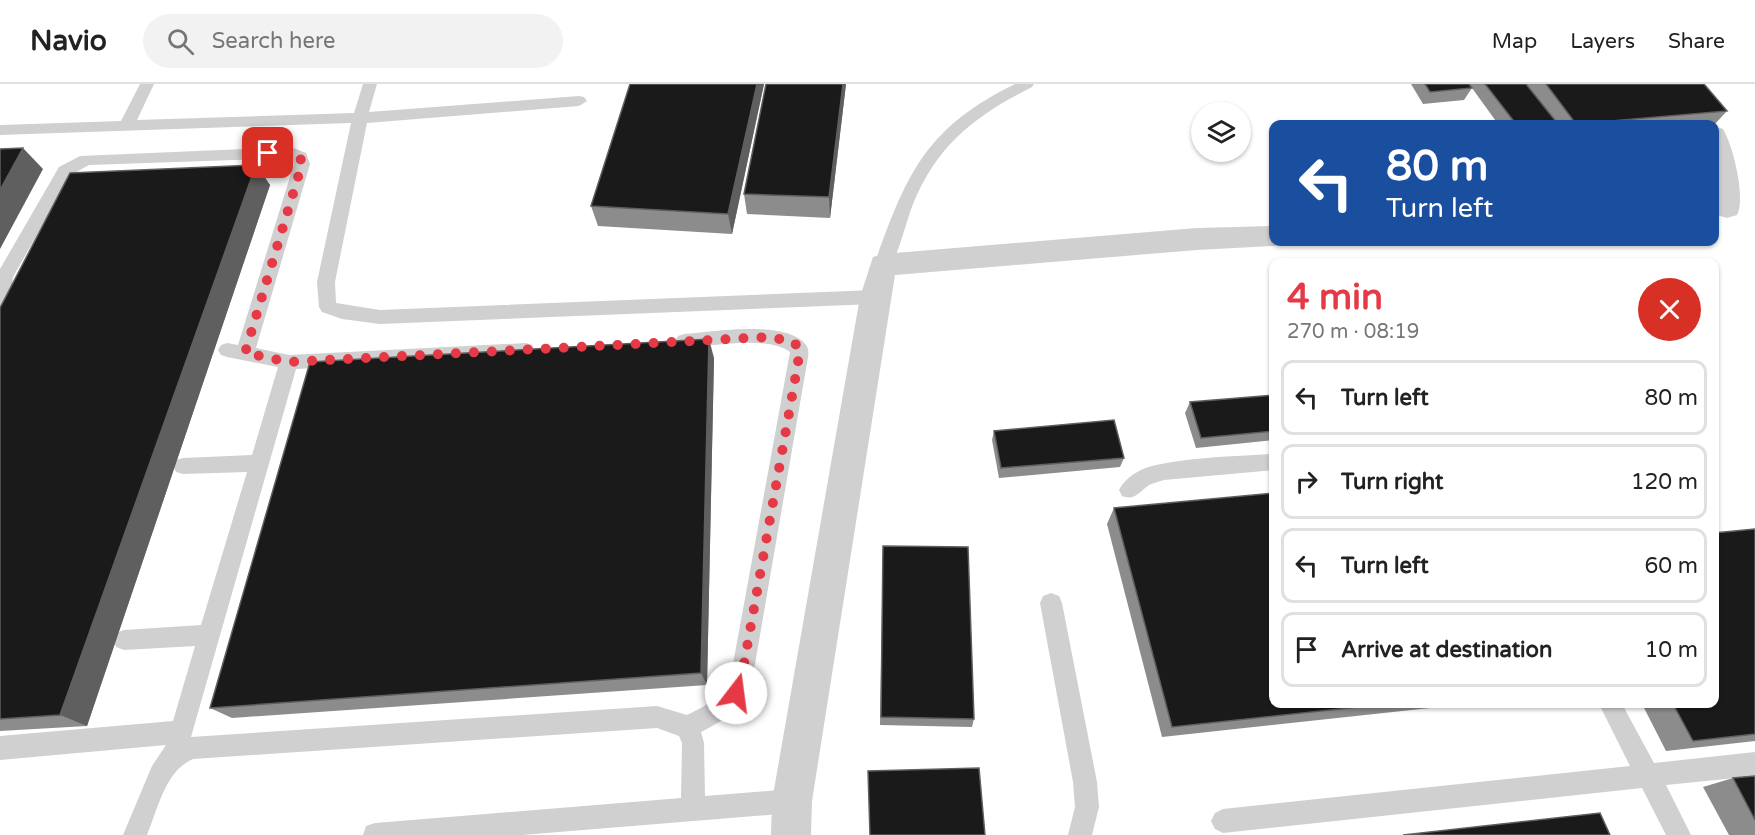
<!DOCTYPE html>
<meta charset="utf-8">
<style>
body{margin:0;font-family:"Varela Round",sans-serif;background:#f2f2f2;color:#222;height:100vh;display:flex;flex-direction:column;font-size:22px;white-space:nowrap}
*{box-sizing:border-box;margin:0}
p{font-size:20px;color:#767676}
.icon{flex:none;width:33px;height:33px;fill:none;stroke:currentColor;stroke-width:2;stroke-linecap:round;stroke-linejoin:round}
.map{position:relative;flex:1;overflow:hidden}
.details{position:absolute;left:1269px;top:174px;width:450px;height:450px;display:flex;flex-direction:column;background:#fff;border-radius:12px;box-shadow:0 2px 4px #0004}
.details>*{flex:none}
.hud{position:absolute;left:1269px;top:36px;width:450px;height:126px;border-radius:12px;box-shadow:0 2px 4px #0004;background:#1a4fa0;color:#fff;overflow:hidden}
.fabs{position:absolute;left:1191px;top:18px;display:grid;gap:12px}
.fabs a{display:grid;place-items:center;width:60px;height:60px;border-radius:50%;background:#fff;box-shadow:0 2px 4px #0004;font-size:30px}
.pin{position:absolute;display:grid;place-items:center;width:51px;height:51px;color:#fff;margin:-26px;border-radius:12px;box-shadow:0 3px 9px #0006}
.me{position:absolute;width:66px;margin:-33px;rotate:15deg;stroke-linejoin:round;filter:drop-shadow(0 0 4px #0008)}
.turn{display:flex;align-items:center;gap:21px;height:126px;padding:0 18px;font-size:27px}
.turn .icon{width:78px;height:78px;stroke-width:2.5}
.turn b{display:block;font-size:42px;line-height:51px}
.round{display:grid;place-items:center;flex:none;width:63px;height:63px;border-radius:32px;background:#f2f2f2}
.head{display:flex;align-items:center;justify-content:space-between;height:102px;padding:0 18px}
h1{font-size:36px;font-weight:700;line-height:45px;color:#e63946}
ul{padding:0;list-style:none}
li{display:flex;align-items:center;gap:18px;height:75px;margin:0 12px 9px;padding:0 6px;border:3px solid #e0e0e0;border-radius:12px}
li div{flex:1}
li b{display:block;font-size:22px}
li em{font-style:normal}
header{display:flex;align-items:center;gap:36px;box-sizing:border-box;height:84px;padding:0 30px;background:#fff;border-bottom:2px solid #e0e0e0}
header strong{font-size:28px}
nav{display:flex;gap:33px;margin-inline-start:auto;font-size:21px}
.search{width:420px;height:54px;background:#f2f2f2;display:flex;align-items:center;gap:15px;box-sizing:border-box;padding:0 21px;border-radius:33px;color:#767676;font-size:22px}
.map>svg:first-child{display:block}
</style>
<header>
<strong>Navio</strong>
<div class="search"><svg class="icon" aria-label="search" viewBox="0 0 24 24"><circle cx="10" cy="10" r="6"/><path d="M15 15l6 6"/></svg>Search here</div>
<nav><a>Map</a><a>Layers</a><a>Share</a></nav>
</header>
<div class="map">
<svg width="1755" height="751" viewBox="0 0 1755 751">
<rect width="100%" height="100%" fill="#fff"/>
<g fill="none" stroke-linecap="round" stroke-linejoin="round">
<g fill="#d0d0d0" fill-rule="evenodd">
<path d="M 140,0 L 154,0 L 137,36 L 354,29 L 363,0 L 377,0 L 369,28 L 579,12 L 584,13 L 587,17 L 579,22 L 367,39 L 335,198 L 336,219 L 380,226 L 875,206 L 881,208 L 884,213 L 881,218 L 875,220 L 380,240 L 342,235 L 322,228 L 319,223 L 317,198 L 351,39 L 0,51 L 0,41 L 121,37 Z"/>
<path d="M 1015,0 L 1034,0 L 1032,3 C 975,32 938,60 913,120 C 905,141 900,166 889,186 L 883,187 L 877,186 L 874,181 C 906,91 925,44 1015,0 Z"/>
<path d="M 291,63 L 306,69 L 310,80 L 256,264 L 289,271 L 526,259 L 532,261 L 535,266 L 532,271 L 526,273 L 296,285 L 191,653 L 657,622 L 687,631 C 716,617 724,611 733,580 L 790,268 C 767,251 711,262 684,264 L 678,262 L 675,257 L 678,252 L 684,250 C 712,248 787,235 806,261 C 810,266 808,273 807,279 L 755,580 C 744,621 740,628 701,648 L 704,659 L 705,712 L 792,705 L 800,709 L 804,717 L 800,725 L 792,729 L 522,751 L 363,751 L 366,742 L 375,739 L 681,714 L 682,659 L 679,652 L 657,644 L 193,675 C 165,687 158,725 147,751 L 123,751 L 152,682 L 166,661 L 0,676 L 0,652 L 173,637 L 195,562 L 124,566 L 116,563 L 113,556 L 116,549 L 124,546 L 201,541 L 247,388 L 183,390 L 176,388 L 173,382 L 176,376 L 183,374 L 252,371 L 278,283 L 227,273 L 221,271 L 218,266 L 221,261 L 227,259 L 238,261 L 294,80 L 293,76 L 288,74 L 89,81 L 71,91 L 13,193 L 10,215 L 15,232 L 6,250 L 0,252 L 0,185 L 59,83 L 80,72 Z"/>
<path d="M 1274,370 L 1274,386 L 1164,396 C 1159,398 1153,399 1149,401 C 1139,408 1135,417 1122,412 L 1119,406 C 1123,398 1131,391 1139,387 C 1164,374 1242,372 1274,370 Z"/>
<path d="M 1051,509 L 1059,512 L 1062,519 L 1097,698 L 1099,723 L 1092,751 L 1068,751 L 1075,723 L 1073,698 L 1040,519 L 1043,512 Z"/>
<path d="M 1599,620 L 1622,620 L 1654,679 L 1755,668 L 1755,692 L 1666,701 L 1691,751 L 1666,751 L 1642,704 L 1223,749 L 1215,745 L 1211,737 L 1215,729 L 1223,725 L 1630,682 Z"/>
</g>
<g fill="#d0d0d0" fill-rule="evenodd">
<path d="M 1714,42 L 1723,45 C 1733,61 1746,115 1737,131 L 1727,134 L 1717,131 L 1714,126 Z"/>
<path d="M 1274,142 L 1274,158 L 1285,158 L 1274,162 L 1197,166 L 895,191 L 812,717 L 811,751 L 771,751 L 772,717 L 860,213 L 873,173 L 883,170 L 1197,144 Z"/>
</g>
</g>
<g fill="#8c8c8c">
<path d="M 630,0 L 764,0 L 732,150 L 598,142 L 591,122 Z"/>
<path d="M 846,0 L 830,134 L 747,130 L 744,110 Z"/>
<path d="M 1411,0 L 1704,0 L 1727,27 L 1714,41 L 1714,40 L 1498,40 L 1472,4 L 1464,16 L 1423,20 Z"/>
<path d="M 256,81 L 270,101 L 87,642 L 0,647 L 0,224 Z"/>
<path d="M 714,274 L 707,601 L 232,634 L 210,624 Z"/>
<path d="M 1274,311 L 1274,356 L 1196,364 L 1185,329 L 1190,318 Z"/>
<path d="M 994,347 L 1124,374 L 1120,383 L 999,394 L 992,356 Z"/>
<path d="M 1114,424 L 1274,620 L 1467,620 L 1162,653 L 1107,440 Z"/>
<path d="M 1755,445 L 1755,657 L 1666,667 L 1642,620 L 1714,620 Z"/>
<path d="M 883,462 L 974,635 L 972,643 L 880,641 Z"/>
<path d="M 1755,692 L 1755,751 L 1729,751 L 1703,703 L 1733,694 Z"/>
</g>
<g fill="#5f5f5f">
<path d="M 757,0 L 764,0 L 732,150 L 728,130 Z"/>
<path d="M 843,0 L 846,0 L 830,134 L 829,113 Z"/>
<path d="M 23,64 L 43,85 L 0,165 L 0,106 Z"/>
<path d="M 256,81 L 270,101 L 87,642 L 60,631 Z"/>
<path d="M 709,255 L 714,274 L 707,601 L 701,589 Z"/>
</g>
<g fill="#1a1a1a" stroke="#5f5f5f" stroke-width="1.5">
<path d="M 630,0 L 757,0 L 728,130 L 591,122 Z"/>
<path d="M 766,0 L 843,0 L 829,113 L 744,110 Z"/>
<path d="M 1425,0 L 1469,0 L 1472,4 L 1430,8 Z"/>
<path d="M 1485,0 L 1526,0 L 1558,40 L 1516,40 Z"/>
<path d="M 1546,0 L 1704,0 L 1727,27 L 1576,40 Z"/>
<path d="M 23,64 L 0,106 L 0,65 Z"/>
<path d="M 256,81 L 60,631 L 0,635 L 0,224 L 70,89 Z"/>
<path d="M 709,255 L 701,589 L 210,624 L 310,278 Z"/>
<path d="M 1274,311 L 1274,347 L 1201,354 L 1190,318 Z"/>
<path d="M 1114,336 L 1124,374 L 1001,384 L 994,347 Z"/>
<path d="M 1274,409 L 1274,620 L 1385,620 L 1172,643 L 1114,424 Z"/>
<path d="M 1755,445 L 1755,650 L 1693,657 L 1673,620 L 1714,620 L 1714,449 Z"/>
<path d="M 883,462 L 968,463 L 974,635 L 881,633 Z"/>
<path d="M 979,684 L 985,751 L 870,751 L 868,687 Z"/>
<path d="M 1755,692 L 1755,736 L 1733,694 Z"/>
<path d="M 1600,729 L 1610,751 L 1403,751 Z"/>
</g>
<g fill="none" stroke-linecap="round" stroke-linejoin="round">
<path stroke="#e63946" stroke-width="10" stroke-dasharray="0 18" d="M 268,69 L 291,68 L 300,73 L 302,80 L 245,269 L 289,278 L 769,253 L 794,258 L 799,265 L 798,279 L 744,580 L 736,609"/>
</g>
</svg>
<div class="fabs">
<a><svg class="icon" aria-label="layers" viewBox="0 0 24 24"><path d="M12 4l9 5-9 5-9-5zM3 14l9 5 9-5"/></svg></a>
</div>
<div class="pin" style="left:268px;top:69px;background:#d93025"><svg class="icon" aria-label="arrive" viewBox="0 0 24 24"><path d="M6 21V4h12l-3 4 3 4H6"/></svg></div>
<svg class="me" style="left:736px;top:609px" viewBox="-20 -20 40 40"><circle r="19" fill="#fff"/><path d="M0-13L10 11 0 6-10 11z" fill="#e63946"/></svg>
<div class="hud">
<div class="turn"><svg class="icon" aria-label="left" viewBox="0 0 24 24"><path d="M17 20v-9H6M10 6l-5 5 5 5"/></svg><div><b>80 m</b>Turn left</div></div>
</div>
<section class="details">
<div class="head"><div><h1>4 min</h1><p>270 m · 08:19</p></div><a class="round" style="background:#d93025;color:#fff"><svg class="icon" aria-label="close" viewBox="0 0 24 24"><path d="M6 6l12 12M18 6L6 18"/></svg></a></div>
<ul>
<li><svg class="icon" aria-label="left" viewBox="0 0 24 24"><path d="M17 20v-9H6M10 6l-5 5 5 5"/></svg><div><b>Turn left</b></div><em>80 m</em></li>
<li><svg class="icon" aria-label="right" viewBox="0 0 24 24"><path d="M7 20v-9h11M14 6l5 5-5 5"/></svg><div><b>Turn right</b></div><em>120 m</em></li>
<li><svg class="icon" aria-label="left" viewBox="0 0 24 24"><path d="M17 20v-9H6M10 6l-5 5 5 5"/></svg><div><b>Turn left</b></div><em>60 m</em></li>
<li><svg class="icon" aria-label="arrive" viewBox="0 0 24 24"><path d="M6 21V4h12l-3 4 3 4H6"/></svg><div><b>Arrive at destination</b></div><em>10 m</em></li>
</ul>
</section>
</div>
